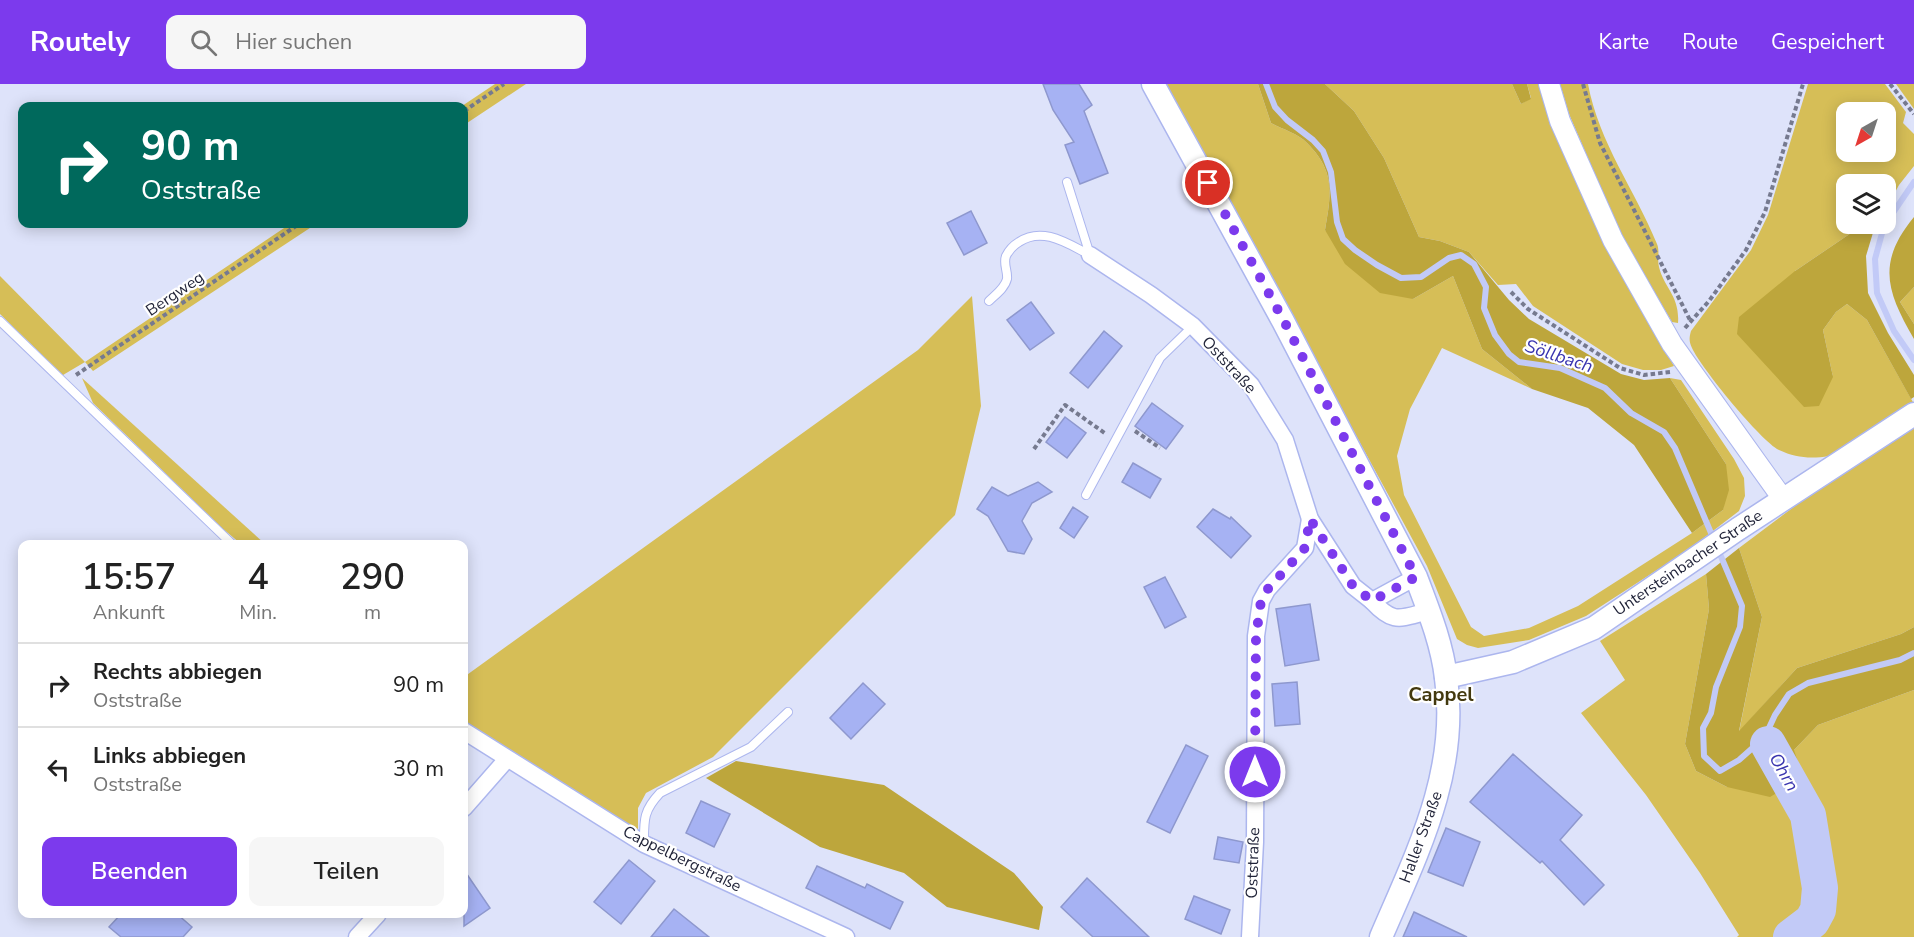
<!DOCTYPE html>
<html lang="de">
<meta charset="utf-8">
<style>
body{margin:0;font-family:"Nunito Sans",sans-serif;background:#f6f6f6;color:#222;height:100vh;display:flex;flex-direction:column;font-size:22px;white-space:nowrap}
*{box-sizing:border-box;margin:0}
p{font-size:20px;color:#767676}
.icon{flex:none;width:33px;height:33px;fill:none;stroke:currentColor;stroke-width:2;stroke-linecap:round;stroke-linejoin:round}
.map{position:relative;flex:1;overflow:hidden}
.side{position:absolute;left:18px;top:456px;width:450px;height:378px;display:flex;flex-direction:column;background:#fff;border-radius:12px;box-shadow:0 3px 15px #0003}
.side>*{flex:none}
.banner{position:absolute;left:18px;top:18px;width:450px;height:126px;border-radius:12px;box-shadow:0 3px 15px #0003;background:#00695c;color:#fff;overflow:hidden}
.needle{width:39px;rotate:219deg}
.tools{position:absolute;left:1836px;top:18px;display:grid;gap:12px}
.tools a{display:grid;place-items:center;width:60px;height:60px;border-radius:12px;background:#fff;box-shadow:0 3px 15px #0003;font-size:30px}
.pin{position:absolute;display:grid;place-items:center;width:51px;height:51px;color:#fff;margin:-26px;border:3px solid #fff;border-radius:50%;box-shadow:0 2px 6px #0007}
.me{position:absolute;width:66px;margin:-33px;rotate:0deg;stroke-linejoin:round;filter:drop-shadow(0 0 4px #0008)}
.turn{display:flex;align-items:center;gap:21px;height:126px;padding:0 24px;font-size:27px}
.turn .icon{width:78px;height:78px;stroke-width:2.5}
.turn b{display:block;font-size:42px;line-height:51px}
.eta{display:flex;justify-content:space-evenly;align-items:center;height:102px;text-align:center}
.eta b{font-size:36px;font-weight:600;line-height:42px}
.button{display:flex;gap:12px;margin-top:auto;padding:12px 24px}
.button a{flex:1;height:69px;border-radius:12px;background:#7c3aed;color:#fff;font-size:24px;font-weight:600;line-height:69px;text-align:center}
.button a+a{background:#f6f6f6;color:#222}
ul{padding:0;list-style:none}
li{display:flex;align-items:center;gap:18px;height:84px;padding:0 24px;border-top:2px solid #e0e0e0}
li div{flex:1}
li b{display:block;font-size:22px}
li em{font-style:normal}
header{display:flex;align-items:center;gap:36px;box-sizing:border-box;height:84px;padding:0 30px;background:#7c3aed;color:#fff}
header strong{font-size:28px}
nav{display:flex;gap:33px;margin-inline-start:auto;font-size:21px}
.search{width:420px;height:54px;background:#f6f6f6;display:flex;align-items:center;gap:15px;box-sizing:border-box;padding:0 21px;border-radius:12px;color:#767676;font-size:22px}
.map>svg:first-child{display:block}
</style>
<header>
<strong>Routely</strong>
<div class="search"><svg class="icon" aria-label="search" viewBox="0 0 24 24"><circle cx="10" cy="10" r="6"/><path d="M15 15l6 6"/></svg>Hier suchen</div>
<nav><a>Karte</a><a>Route</a><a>Gespeichert</a></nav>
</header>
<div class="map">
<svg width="1914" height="853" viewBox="0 0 1914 853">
<rect width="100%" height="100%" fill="#dee3fa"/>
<g fill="#d6be57" fill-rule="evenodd">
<path d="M 495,0 L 526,0 L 464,41 L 464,22 L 462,22 Z"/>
<path d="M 1165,0 L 1258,0 L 1271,39 C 1282,45 1299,50 1307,59 C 1336,88 1331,110 1325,146 L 1413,215 L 1453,192 L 1482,265 L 1532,305 L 1442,264 L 1410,325 L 1397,372 L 1404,411 L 1471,543 L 1484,552 L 1529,544 L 1578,522 L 1692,449 L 1723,426 L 1726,380 L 1670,294 L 1681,296 L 1734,375 L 1744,394 L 1745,412 L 1739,427 L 1688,466 L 1586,532 L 1529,556 L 1478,564 L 1467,561 L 1457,555 L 1427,482 Z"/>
<path d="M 1325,0 L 1512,0 L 1521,20 L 1531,14 L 1527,0 L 1540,0 L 1551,40 L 1604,160 L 1674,282 L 1661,286 L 1643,286 L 1622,280 L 1533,222 L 1516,200 L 1498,201 L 1469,168 L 1440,157 L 1419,153 L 1384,74 L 1354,27 Z"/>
<path d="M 1560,0 L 1588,0 C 1599,59 1635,106 1657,160 C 1660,167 1657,175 1659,183 C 1664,204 1680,212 1678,239 L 1672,238 L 1622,153 L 1569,30 Z"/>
<path d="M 1808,0 L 1885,0 L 1906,28 L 1903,39 L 1914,50 L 1914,82 L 1899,101 L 1886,125 L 1886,100 L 1846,100 L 1846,140 L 1877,140 L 1875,142 L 1854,147 L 1795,187 L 1833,293 L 1823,246 L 1836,228 L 1847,220 L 1867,236 L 1914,320 L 1829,372 C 1811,375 1796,374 1779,366 C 1761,357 1701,284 1692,264 C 1689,258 1689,254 1691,247 L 1751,166 L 1768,131 ZM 1846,28 L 1886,28 L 1886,68 L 1846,68 Z"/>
<path d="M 1896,0 L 1914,0 L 1914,25 Z"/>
<path d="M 290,140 L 316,140 L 93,287 L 85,278 L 63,291 L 0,230 L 0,192 L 85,278 Z"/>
<path d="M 1914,203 L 1914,240 L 1900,218 Z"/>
<path d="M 972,212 L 981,322 L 955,431 L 713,673 L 646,709 L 638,724 L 638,748 L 464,640 L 464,593 L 918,266 Z"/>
<path d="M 82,294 L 265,460 L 241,460 L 222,444 L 93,319 Z"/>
<path d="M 1914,343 L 1914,543 L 1901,550 L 1797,584 L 1739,648 L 1762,533 L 1739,464 L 1795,422 Z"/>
<path d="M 1706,490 L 1709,525 L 1685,660 L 1696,687 L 1727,703 L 1794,666 L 1818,641 L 1914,606 L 1914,853 L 1737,853 L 1739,851 L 1700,789 L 1646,711 L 1581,629 L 1625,596 L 1600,557 Z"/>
</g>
<g fill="#bda63c">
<path d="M 1258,0 L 1325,0 L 1354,27 L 1384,74 L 1419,153 L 1440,157 L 1469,168 L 1509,216 L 1529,235 L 1621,290 L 1644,296 L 1670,294 L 1726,380 L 1729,406 L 1723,426 L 1692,449 L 1634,361 L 1588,324 L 1532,305 L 1482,265 L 1453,192 L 1413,215 L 1380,209 L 1345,180 L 1325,146 C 1331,110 1336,88 1307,59 C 1299,50 1282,45 1271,39 Z"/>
<path d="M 1512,0 L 1527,0 L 1531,15 L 1521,20 Z"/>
<path d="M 1914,133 L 1914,203 L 1900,218 L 1914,240 L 1914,255 C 1887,208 1876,179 1914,133 Z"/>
<path d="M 1875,142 L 1866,172 L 1868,209 L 1888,249 L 1914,291 L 1914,313 L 1911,315 L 1867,236 L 1847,220 L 1836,228 L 1823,246 L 1833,293 L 1819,322 L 1804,323 L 1737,250 L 1739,233 L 1795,187 L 1854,147 Z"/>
<path d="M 1739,464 L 1762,533 L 1739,647 L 1797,584 L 1901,550 L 1914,543 L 1914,606 L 1818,641 L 1794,666 L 1803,693 L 1770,713 L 1727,703 L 1696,687 L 1685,660 L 1709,525 L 1706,490 Z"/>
<path d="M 736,677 L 884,701 L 1014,789 L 1043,823 L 1039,846 L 947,823 L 904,789 L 820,763 L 706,694 Z"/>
</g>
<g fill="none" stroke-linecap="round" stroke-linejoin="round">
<g stroke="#c2caf7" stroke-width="6">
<path d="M 1266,0 L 1275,23 L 1287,36 L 1313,56 L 1323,67 L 1331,88 L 1337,138 L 1343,155 L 1355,166 L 1377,181 L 1401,194 L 1421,193 L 1449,174 L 1461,171 L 1474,180 L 1486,203 L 1484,224 L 1495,251 L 1509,270 L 1519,278 L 1560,284 L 1605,304 L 1631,329 L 1664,348 L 1675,364 L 1742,522 L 1740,543 L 1716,603 L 1711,629 L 1703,644 L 1704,672 L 1720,687 L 1739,676 L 1757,660 L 1768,660 L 1768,646 L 1775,631 L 1789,610 L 1808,599 L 1900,576 L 1914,569"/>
<path d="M 1914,98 L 1884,142 L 1875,175 L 1877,209 L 1894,247 L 1914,276"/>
</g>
<path stroke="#c2caf7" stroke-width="36" d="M 1768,660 L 1808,731 L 1820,804 L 1818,826 L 1812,837 L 1791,853"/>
</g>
<g fill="#a6b2f3" stroke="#8e98ce" stroke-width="1.5">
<path d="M 1043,0 L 1079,0 L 1092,21 L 1084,27 L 1108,89 L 1080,100 L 1065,61 L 1074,58 L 1053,26 Z"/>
<path d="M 971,127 L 987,159 L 964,171 L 947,139 Z"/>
<path d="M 1031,218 L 1054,249 L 1030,266 L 1007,236 Z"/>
<path d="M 1104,247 L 1122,262 L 1088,304 L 1070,289 Z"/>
<path d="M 1152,319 L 1183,342 L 1166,365 L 1135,342 Z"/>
<path d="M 1065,333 L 1086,349 L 1067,374 L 1046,358 Z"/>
<path d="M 1133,379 L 1161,395 L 1150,414 L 1122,398 Z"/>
<path d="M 1038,398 L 1052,408 L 1032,419 L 1022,437 L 1032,455 L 1024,470 L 1008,467 L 988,432 L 977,425 L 992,403 L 1008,412 Z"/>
<path d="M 1073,423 L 1088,433 L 1074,454 L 1060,444 Z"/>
<path d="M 1213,425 L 1230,435 L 1231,433 L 1251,452 L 1231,474 L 1197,443 Z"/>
<path d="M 1165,493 L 1186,533 L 1165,544 L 1144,503 Z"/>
<path d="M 1310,520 L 1319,576 L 1285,582 L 1276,525 Z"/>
<path d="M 1297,598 L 1300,640 L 1275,642 L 1272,600 Z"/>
<path d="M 863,599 L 885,620 L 851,655 L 830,634 Z"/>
<path d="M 1186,661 L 1208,672 L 1170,749 L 1147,738 Z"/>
<path d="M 1513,670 L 1582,731 L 1560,756 L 1604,801 L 1584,821 L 1542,777 L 1540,779 L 1470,718 Z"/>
<path d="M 701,717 L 730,730 L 714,763 L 686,749 Z"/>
<path d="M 1446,744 L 1480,758 L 1463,802 L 1428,788 Z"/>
<path d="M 1218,753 L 1243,758 L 1239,779 L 1214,775 Z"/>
<path d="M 629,776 L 655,797 L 621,840 L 594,818 Z"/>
<path d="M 817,782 L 865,804 L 867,800 L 903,818 L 890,845 L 806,804 Z"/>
<path d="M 464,786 L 490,824 L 464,842 Z"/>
<path d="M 1087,794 L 1149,853 L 1093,853 L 1061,823 Z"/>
<path d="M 1194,812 L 1230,826 L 1221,850 L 1185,835 Z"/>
<path d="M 674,825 L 709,853 L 651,853 Z"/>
<path d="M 1414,828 L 1467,853 L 1403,853 Z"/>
<path d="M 121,830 L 177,830 L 192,843 L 183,853 L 121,853 L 109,843 Z"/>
</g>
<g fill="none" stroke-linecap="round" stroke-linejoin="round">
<defs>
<g id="service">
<path d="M 989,217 C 995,211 1005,204 1007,195 C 1008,187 1003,180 1006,172 C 1009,166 1014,161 1019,158 C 1043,142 1068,160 1090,171 L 1067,98"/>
<path d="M 0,237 L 232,460"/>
<path d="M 1086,411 L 1160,274 L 1193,242"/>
<path d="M 644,760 C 644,736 643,727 660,709 L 751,663 L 788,628"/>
</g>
<g id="minor">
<path d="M 1090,171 L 1151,211 L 1193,242 L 1251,301 L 1285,356 L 1310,435 L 1353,502 L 1372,517 L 1416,493"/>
<path d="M 1372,517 C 1394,541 1400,534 1429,527"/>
<path d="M 464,647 L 644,760 L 846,853"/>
<path d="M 464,724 L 507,675"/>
<path d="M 357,853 L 378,830"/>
<path d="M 1250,853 L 1255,758 L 1256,552 L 1261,517 L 1267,506 L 1305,464 L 1310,435"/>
</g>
<path id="tertiary" d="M 1549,0 L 1560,37 L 1613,156 L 1672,260 L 1783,415"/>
<g id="secondary">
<path d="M 1153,0 L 1283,237 L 1416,493 C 1428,525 1442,559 1446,594 C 1459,688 1417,769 1381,853"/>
<path d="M 1446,593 L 1513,578 L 1594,544 L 1738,445 L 1914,330"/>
</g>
</defs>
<use href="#service" stroke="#acb6ee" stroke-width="10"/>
<use href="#minor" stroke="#acb6ee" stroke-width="19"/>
<use href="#tertiary" stroke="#acb6ee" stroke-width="22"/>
<use href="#secondary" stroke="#acb6ee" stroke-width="25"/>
<g stroke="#767a8f" stroke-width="4" stroke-dasharray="4.5 3" stroke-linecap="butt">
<path d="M 1583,0 L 1600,59 L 1691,238"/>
<path d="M 1890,0 L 1914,30"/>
<path d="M 464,27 L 504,0"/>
<path d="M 1511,208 L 1528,225 L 1620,284 L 1644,291 L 1670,288"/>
<path d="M 1685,244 L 1709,217 L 1746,166 L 1765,128 L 1803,0"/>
<path d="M 76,291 L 299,140"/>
<path d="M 1135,347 L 1160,364"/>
<path d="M 1034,365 L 1065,321 L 1106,350"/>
</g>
<use href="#service" stroke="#fff" stroke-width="8"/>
<use href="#minor" stroke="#fff" stroke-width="16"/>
<use href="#tertiary" stroke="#fff" stroke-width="20"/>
<use href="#secondary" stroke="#fff" stroke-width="22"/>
</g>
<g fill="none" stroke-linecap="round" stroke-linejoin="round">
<path stroke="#7c3aed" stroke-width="10" stroke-dasharray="0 18" d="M 1208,99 L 1284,237 L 1416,493 L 1372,517 L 1353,502 L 1310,435 L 1305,464 L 1267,506 L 1261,517 L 1256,552 L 1255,688"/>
</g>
<g text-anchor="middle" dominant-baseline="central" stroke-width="4.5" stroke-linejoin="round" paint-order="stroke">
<g font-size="16" fill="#1f2237" stroke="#fff">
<text transform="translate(175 210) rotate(-34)">Bergweg</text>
<text transform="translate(1229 281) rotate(47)">Oststraße</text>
<text transform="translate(1688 479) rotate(-34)">Untersteinbacher Straße</text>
<text transform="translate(1421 753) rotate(-70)">Haller Straße</text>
<text transform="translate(682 775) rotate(26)">Cappelbergstraße</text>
<text transform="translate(1253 779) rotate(-88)">Oststraße</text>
</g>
<g font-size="18" font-style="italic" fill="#3a35af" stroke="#fff">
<text transform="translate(1559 272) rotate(18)">Söllbach</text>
<text transform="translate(1784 688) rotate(60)">Ohrn</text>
</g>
<g font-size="20" font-weight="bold" fill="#43390f" stroke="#fff">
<text x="1441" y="610">Cappel</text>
</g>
</g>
</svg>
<div class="tools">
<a><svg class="needle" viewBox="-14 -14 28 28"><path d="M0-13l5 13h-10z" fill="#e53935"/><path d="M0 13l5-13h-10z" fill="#767676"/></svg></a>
<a><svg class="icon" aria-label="layers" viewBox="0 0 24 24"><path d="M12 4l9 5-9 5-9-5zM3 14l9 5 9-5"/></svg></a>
</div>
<div class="pin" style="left:1208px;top:99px;background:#d93025"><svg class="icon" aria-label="arrive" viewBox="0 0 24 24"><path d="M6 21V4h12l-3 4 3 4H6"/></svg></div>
<svg class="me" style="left:1255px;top:688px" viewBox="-20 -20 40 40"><circle r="17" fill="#7c3aed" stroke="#fff" stroke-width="3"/><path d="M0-11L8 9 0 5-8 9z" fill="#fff"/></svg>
<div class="banner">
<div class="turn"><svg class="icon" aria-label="right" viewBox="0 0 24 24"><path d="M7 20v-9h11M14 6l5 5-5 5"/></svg><div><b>90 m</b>Oststraße</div></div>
</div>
<section class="side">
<div class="eta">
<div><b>15:57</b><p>Ankunft</p></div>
<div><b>4</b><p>Min.</p></div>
<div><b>290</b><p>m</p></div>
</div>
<ul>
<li><svg class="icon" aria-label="right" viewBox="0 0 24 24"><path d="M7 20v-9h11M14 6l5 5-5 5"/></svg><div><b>Rechts abbiegen</b><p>Oststraße</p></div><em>90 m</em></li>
<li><svg class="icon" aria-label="left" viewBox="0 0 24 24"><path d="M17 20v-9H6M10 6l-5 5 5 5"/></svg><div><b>Links abbiegen</b><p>Oststraße</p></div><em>30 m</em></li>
</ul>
<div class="button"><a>Beenden</a><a>Teilen</a></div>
</section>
</div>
